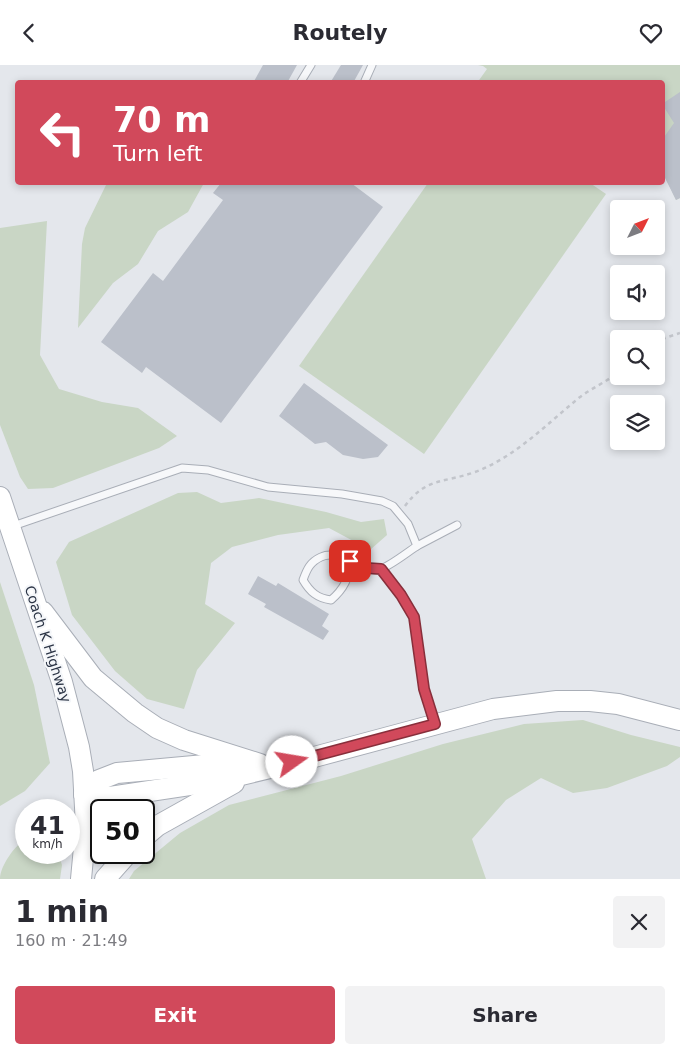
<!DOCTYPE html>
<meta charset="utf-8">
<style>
body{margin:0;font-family:"DejaVu Sans",sans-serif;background:#f2f2f3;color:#2b2b33;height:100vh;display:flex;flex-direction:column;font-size:19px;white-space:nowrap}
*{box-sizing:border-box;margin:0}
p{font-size:16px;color:#7c7c81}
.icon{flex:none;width:28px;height:28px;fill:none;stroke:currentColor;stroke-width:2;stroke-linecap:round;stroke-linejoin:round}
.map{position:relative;height:814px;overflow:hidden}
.panel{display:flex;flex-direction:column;background:#fff;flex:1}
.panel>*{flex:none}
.hud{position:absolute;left:15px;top:15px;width:650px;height:105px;border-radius:5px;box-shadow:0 2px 8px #0003;background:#d1495b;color:#fff;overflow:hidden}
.needle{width:32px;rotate:48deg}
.buttons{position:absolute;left:610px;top:135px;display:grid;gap:10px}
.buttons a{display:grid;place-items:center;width:55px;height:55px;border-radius:5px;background:#fff;box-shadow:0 2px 8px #0003;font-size:25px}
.speed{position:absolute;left:15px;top:734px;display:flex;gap:10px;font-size:25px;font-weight:700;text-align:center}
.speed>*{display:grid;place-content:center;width:65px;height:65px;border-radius:50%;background:#fff;box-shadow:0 2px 8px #0003;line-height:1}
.speed small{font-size:12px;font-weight:400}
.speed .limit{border:2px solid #111;border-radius:8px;background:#fff;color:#111}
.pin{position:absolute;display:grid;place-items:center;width:42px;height:42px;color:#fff;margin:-21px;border-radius:10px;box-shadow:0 2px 8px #0006}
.me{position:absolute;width:55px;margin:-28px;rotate:77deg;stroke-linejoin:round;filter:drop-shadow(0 0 4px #0008)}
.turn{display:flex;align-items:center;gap:18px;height:105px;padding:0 15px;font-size:22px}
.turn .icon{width:65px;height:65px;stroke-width:2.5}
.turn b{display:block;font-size:35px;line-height:42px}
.round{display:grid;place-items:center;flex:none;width:52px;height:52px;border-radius:5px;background:#f2f2f3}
.overview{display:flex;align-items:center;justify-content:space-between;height:85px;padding:0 15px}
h1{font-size:30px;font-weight:700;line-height:38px}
.cta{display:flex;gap:10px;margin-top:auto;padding:10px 15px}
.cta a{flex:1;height:58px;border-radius:5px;background:#d1495b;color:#fff;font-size:20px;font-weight:700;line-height:58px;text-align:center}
.cta a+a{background:#f2f2f3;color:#2b2b33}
header{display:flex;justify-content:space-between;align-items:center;height:65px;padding:0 15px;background:#fff;font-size:22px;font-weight:700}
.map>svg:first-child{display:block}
</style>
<header><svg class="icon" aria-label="back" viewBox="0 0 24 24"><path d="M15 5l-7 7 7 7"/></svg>Routely<svg class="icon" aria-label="heart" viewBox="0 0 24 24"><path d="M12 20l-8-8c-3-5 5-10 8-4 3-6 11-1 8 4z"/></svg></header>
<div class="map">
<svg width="680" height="814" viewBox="0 0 680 814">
<rect width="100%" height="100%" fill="#e4e7ec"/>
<g fill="#c9d6c5">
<path d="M 478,0 L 680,0 L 680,133 L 676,135 L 663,107 L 662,18 L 477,18 L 487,4 L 483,1 Z"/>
<path d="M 107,118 L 204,118 L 188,147 L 158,166 L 138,199 L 113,218 L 78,263 L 82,179 L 85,163 Z"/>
<path d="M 428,118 L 590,118 L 606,129 L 424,389 L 299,301 Z"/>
<path d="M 47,156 L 40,290 L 59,324 L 102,337 L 138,343 L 177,371 L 159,383 L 53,423 L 28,424 L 20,412 L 0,360 L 0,163 Z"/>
<path d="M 197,427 L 221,438 L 259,433 L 326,447 L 361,457 L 384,454 L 387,470 L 370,485 L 329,463 L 278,470 L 232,482 L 211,498 L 205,539 L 235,558 L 197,605 L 184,644 L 147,634 L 115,606 L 72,550 L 56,497 L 69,477 L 178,428 Z"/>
<path d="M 0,517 L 34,620 L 50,698 L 25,726 L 0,741 Z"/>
<path d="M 583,655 L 631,670 L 680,682 L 680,692 L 667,701 L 607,723 L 573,728 L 541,713 L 506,735 L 472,774 L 486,814 L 129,814 L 134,806 L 180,768 L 229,740 L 341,711 L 443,679 L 524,659 Z"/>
<path d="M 26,774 L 26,788 L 58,788 L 62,800 L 60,814 L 0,814 C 0,801 15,780 26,774 Z"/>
</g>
<g fill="#bbc0ca">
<path d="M 263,0 L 297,0 L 287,18 L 253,18 Z"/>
<path d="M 341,0 L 363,0 L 353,18 L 330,18 Z"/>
<path d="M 680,27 L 680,133 L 676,135 L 662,107 L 662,75 L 674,58 L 662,39 Z"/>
<path d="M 221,118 L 351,118 L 383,142 L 221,358 L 146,302 L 142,308 L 101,277 L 153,208 L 163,216 L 223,135 L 213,128 Z"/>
<path d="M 304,318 L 388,380 L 378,392 L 363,394 L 343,390 L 326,377 L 315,379 L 279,351 Z"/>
<path d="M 258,511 L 276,521 L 278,518 L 329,549 L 322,561 L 329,566 L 323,575 L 264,542 L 266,539 L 248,529 Z"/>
</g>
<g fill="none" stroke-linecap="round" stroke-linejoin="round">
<defs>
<g id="lane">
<path d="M 300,18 L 311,0"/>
<path d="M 364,18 L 372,0"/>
<path d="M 13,461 L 182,403 L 208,405 L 268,422 L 342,429 L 382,436 L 393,441 L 408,459 L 417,481 L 457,460"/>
<path d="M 351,496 C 349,513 344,524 331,535 C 317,533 310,527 303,515 C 307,504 310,497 321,492 C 342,483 359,509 380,504 C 389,502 409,486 417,481"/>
<path d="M 381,504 L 401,530 L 414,552 L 424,624 L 435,659"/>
</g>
<g id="secondary">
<path d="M 0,432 L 62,617 L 79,682 L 83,706 L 86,761 L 81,814"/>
<path d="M 43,547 L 93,613 L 135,648 L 157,663 L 184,675 L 260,699"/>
<path d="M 84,729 L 110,732 L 216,716 L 303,695 L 493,644 L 557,636 L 590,636 L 618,639 L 680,655"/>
<path d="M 84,729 L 99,715 L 117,708 L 227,698 L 240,698"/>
<path d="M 144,772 L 157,761 L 234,718"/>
<path d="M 105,814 L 128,788"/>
</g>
</defs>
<use href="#lane" stroke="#a9aeb7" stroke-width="9"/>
<use href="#secondary" stroke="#a9aeb7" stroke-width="22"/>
<g stroke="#c2c5cb" stroke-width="2.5" stroke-dasharray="4 4" stroke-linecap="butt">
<path d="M 656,280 L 665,273 L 680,268"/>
<path d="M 405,441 C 426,412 445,418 475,407 C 513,393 544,362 574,337 C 587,325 605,318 619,307"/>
</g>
<use href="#lane" stroke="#f7f8fa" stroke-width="7"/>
<use href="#secondary" stroke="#fff" stroke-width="20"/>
</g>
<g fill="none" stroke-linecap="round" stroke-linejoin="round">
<defs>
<path id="route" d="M 292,697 L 435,659 L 424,624 L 414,552 L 401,530 L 381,504 L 366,503 L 350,496"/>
</defs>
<use href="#route" stroke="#882f3b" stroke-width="12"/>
<use href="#route" stroke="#d1495b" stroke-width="9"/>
</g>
<g text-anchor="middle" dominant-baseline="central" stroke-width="4" stroke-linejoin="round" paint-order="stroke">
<g font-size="14" fill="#2b3445" stroke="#f4f6f9">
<text transform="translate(48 579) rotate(72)">Coach K Highway</text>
</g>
</g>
</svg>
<div class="buttons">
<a><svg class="needle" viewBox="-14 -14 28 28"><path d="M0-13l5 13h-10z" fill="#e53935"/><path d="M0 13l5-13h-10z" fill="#7c7c81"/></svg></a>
<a><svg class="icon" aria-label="sound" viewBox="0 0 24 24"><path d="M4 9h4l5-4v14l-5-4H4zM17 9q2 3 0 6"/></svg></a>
<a><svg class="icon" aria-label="search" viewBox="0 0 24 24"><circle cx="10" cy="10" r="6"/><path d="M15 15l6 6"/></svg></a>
<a><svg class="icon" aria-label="layers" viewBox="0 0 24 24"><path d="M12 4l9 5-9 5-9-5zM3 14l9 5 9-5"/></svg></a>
</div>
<div class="speed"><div>41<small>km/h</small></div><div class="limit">50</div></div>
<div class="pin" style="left:350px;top:496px;background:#d93025"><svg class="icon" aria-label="arrive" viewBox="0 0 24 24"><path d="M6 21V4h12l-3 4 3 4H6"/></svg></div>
<svg class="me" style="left:292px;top:697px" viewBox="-20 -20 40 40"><circle r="19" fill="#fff"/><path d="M0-13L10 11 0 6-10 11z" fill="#d1495b"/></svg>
<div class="hud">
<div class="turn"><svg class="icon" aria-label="left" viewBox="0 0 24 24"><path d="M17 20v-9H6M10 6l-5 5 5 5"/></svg><div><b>70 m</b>Turn left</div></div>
</div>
</div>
<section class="panel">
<div class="overview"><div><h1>1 min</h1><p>160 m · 21:49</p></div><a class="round"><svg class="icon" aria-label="close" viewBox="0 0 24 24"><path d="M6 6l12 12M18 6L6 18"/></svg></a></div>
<div class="cta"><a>Exit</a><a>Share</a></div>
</section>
